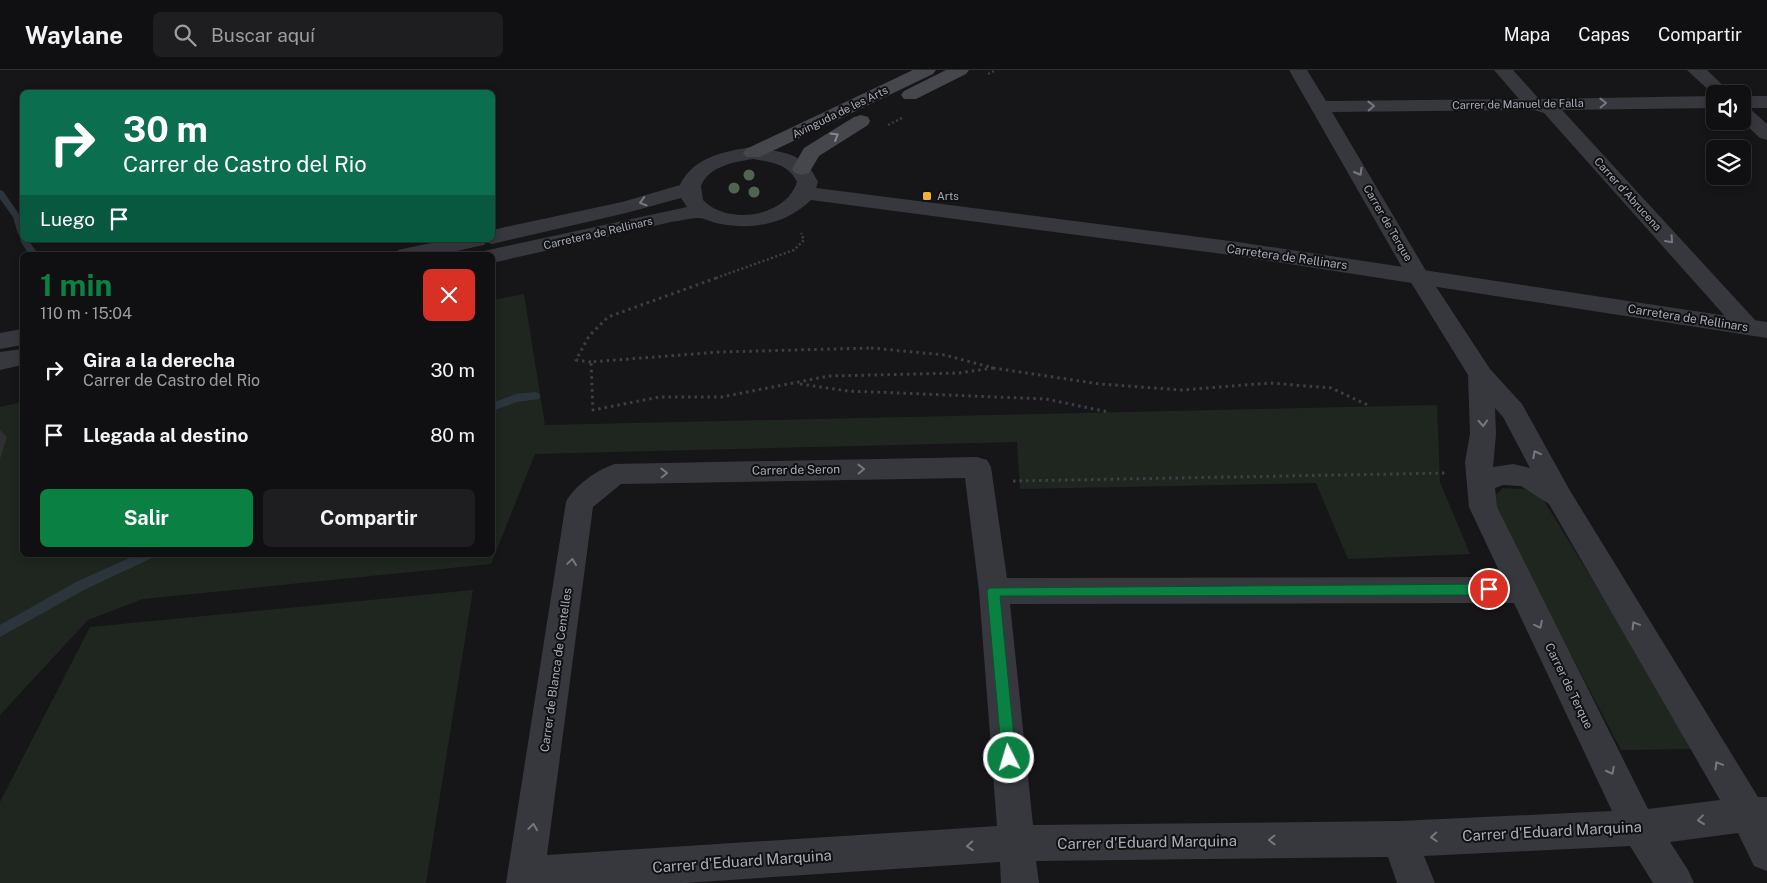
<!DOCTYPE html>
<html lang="es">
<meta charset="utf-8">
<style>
body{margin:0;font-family:"Public Sans",sans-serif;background:#1e1e20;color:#f1f3f6;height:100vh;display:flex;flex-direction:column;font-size:19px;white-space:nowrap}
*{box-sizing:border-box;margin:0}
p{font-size:16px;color:#9c9d9f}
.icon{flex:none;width:28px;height:28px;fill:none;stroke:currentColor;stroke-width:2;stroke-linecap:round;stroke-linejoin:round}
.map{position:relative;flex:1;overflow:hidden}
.panel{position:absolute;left:20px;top:182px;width:475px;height:305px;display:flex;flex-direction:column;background:#101012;border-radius:8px;box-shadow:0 2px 8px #0003,0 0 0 1px #303032}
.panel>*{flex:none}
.top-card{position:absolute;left:20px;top:20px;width:475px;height:152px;border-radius:8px;box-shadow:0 2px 8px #0003,0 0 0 1px #303032;background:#0b6e4f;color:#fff;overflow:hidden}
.controls{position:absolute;left:1706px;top:15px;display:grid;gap:10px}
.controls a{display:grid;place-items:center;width:45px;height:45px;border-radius:8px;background:#101012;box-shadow:0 2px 8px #0003,0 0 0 1px #303032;font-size:25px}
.pin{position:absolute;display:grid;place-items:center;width:42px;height:42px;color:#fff;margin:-21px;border:2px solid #fff;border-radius:50%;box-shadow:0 1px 5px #0007}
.me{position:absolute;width:55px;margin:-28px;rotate:355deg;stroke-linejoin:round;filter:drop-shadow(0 0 4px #0008)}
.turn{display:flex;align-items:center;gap:18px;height:105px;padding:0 20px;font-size:22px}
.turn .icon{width:65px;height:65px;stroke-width:2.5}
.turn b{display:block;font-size:35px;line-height:42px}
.then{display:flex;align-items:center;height:48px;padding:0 20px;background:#0003;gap:10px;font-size:19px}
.round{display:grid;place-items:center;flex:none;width:52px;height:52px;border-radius:8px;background:#1e1e20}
.overview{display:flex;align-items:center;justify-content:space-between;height:85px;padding:0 20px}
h1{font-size:30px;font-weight:700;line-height:38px;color:#0b8043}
.button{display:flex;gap:10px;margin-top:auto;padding:10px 20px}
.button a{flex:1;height:58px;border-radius:8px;background:#0b8043;color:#fff;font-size:20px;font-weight:700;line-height:58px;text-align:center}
.button a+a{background:#1e1e20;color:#f1f3f6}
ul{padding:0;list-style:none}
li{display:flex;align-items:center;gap:15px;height:65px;padding:0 20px}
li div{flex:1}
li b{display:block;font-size:19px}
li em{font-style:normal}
header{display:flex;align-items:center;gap:30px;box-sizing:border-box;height:70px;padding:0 25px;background:#101012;border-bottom:1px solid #303032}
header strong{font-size:24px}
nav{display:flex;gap:28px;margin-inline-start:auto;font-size:18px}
.search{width:350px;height:45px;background:#1e1e20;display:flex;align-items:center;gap:12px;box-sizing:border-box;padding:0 18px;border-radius:8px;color:#9c9d9f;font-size:19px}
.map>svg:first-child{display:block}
</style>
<header>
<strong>Waylane</strong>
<div class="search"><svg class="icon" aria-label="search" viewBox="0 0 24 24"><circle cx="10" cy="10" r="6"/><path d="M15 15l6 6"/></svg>Buscar aquí</div>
<nav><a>Mapa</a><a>Capas</a><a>Compartir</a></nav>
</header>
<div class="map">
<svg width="1767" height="813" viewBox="0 0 1767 813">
<rect width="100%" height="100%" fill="#161618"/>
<g fill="#1e261f">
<path d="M 524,224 L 545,355 L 1437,335 L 1440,412 L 1470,484 L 1348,489 L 1316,413 L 1020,419 L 1017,372 L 535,384 L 491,494 L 143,529 L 88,550 L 0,645 L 0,337 L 22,332 L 22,485 L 492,485 L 493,230 Z"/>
<path d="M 1503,418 L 1525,419 L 1543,429 L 1696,679 L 1621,680 L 1496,442 L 1495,426 Z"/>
<path d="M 473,520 L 426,813 L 0,813 L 0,732 L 90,557 Z"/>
</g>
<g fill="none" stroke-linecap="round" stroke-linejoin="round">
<g fill="#2c353c" fill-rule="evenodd">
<path d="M 0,120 L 3,121 L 21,147 L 22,167 L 18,164 L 13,147 L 0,129 Z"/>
<path d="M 21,168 L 22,168 L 22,170 L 28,170 L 39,185 L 29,185 L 20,170 Z"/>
<path d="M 535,322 L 539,323 L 540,326 L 539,329 L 517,332 L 492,341 L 492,333 L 516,324 Z"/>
<path d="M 136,485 L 154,485 L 152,488 L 84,520 L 0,567 L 0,555 L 76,512 Z"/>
</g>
<g stroke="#3d3f44" stroke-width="2.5" stroke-dasharray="2 2.5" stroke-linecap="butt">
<path d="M 988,4 L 996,0"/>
<path d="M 888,55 L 902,48"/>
<path d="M 716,208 L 794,180 L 804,170 L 801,163"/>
</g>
<g stroke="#3d3f44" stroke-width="3" stroke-dasharray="2.5 4" stroke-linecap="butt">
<path d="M 871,278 L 945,285 L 993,298 L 959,303 L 829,306 L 722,327 L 659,327 L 593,340 L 591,292 L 720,282 Z"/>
<path d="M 591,292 L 576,290 L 589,266 L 608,247 L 719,207"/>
<path d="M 993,298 L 1100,314 L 1182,320 L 1270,313 L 1331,318 L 1370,336"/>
<path d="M 800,314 L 848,321 L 1046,329 L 1108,342"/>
<path d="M 1013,411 L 1447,403"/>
</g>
<g fill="#37383d" fill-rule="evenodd">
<path d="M 1289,0 L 1307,0 L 1326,31 L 1519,29 L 1494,0 L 1513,0 L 1539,29 L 1715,26 L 1687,0 L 1707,0 L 1732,24 L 1715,24 L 1715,38 L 1562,40 L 1756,251 L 1760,257 L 1756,263 L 1748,265 L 1740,263 L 1544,43 L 1534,40 L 1332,42 L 1429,206 L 1490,299 L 1522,334 L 1569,419 L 1758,727 L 1767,727 L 1767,801 L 1754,796 L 1738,763 L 1670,772 L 1688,800 L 1694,813 L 1653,813 L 1630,776 L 1424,786 L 1435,813 L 1397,813 L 1388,787 L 1036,791 L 1039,813 L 1001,813 L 1000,792 L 685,813 L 506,813 L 566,432 C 574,416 598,399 615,394 L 977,387 L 987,390 L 991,397 L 1007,508 L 1502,507 L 1469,437 L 1465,392 L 1470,364 L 1468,305 L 1407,206 ZM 1495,338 L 1503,347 L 1530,398 L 1513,394 L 1493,397 L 1496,364 ZM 965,408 L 979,521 L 997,756 L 547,785 L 593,437 L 621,414 ZM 1503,415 L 1521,416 L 1549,434 L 1720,730 L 1648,739 L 1497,437 L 1495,418 ZM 1514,533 L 1612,741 L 1399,751 L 1033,755 L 1010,534 Z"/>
<path d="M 1742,26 L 1767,26 L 1767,38 L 1749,38 L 1767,54 L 1767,70 L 1760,68 L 1742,51 Z"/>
</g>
<g fill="#37383d" fill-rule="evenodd">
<path d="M 753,77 C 783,83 804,81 818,112 L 816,118 L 1238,172 L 1767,252 L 1767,268 L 1238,186 L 811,130 C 786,154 754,160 721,154 C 713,153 705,148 698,148 C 689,148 680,151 671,152 L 492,193 L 492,185 L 482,185 L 484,181 L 687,137 L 681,128 L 626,143 L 492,174 L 486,172 L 484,175 L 438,185 L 395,185 L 398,180 L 445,170 L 492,170 L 492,160 L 622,132 L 680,115 C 693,87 725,81 753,77 ZM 753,89 C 771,92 789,94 797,112 C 786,147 728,156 703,130 L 701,116 C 709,96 734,92 753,89 Z"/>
<path d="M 22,259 L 22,275 L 0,279 L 0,263 Z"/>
<path d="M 22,279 L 22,295 L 0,300 L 0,282 Z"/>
</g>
<g fill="#45474d" fill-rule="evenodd">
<path d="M 913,0 L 936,0 L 933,4 L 760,87 L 746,87 L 743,83 L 746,79 Z"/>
<path d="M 946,0 L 969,0 L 966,4 L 916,29 L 904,29 L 901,25 L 904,21 Z"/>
<path d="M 861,45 L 868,47 L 870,51 L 868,55 L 819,86 L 809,103 L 802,105 L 795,103 L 792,99 L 804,78 L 854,47 Z"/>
</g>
</g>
<g fill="#506452">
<circle cx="749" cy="105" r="5.5"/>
<circle cx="734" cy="118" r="5.5"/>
<circle cx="754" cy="122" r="5.5"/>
</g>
<path fill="#2f3033" d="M 0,360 L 7,367 L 0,389 Z"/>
<defs><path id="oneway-chevron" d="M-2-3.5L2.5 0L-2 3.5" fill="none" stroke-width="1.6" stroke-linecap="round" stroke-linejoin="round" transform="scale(1.25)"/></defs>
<g stroke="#757881">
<use href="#oneway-chevron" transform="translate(1603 33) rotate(-1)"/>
<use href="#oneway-chevron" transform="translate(1371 36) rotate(-1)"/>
<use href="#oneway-chevron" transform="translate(1359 102) rotate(60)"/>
<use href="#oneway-chevron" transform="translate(643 132) rotate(164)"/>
<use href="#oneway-chevron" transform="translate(1670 170) rotate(48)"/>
<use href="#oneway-chevron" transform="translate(1483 353) rotate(87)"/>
<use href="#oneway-chevron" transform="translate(1536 384) rotate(-118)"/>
<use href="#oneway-chevron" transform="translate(861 399) rotate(-1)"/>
<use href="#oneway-chevron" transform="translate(664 403) rotate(-1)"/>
<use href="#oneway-chevron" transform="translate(572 492) rotate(-82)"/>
<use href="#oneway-chevron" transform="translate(1539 555) rotate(64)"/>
<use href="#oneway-chevron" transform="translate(1635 555) rotate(-121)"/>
<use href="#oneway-chevron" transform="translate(1718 695) rotate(-121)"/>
<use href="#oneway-chevron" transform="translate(1611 701) rotate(63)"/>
<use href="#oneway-chevron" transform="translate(1701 750) rotate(173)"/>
<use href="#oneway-chevron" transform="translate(533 757) rotate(-82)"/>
<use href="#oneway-chevron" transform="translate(1434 767) rotate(177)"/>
<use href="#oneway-chevron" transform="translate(1272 770) rotate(179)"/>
<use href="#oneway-chevron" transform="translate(970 776) rotate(176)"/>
</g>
<use stroke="#858993" href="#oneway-chevron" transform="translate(835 66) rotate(-31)"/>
<path fill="#0b8043" stroke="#07532c" d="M 1489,514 L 1495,519 L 1489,525 L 1000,526 L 1016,688 L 1014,693 L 1009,695 L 1004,693 L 1002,688 L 987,521 L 989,518 Z"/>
<rect fill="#f2b134" stroke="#111113" stroke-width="2" x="922" y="121" width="10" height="10" rx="2.5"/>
<g text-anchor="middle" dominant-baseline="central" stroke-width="4" stroke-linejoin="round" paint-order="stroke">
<g font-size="11" fill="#a8adb8" stroke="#111113">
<text transform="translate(1518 34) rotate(-1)">Carrer de Manuel de Falla</text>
<text transform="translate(840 42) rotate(-26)">Avinguda de les Arts</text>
<text transform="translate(1628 124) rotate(48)">Carrer d'Abrucena</text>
<text transform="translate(1388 153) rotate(60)">Carrer de Terque</text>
<text transform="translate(598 163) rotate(-13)">Carretera de Rellinars</text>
</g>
<g font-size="11" fill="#a8adb8" stroke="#111113" text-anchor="start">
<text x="937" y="126">Arts</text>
</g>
<g font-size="12" fill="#a8adb8" stroke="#111113">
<text transform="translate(1287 187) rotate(8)">Carretera de Rellinars</text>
<text transform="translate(1688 248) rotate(9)">Carretera de Rellinars</text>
<text transform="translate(796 400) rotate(-1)">Carrer de Seron</text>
<text transform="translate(556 600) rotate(-82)">Carrer de Blanca de Centelles</text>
<text transform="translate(1569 616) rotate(64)">Carrer de Terque</text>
</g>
<g font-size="15" fill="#a8adb8" stroke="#111113">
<text transform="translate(1552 761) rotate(-3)">Carrer d'Eduard Marquina</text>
<text transform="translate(1147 772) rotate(-1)">Carrer d'Eduard Marquina</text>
<text transform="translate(742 791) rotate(-4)">Carrer d'Eduard Marquina</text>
</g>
</g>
</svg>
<div class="controls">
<a><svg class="icon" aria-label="sound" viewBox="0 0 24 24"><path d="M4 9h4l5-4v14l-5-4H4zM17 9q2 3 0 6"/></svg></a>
<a><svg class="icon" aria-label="layers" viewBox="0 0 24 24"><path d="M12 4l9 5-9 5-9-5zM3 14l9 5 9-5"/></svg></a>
</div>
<div class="pin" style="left:1489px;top:519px;background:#d93025"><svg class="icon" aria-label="arrive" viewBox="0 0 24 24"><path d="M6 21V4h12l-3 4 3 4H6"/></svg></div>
<svg class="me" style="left:1009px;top:688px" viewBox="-20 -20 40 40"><circle r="17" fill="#0b8043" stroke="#fff" stroke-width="3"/><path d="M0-11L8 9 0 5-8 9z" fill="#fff"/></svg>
<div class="top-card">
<div class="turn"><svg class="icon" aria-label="right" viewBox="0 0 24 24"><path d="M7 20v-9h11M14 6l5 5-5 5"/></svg><div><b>30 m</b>Carrer de Castro del Rio</div></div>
<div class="then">Luego<svg class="icon" aria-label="arrive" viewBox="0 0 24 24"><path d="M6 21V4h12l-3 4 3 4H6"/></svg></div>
</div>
<section class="panel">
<div class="overview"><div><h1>1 min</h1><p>110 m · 15:04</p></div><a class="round" style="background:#d93025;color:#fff"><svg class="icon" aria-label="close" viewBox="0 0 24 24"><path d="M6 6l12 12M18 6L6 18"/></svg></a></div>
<ul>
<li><svg class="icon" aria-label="right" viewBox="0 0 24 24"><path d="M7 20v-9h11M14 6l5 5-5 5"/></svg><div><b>Gira a la derecha</b><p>Carrer de Castro del Rio</p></div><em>30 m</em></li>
<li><svg class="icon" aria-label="arrive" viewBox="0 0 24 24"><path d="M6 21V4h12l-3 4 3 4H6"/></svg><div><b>Llegada al destino</b></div><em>80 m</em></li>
</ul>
<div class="button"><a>Salir</a><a>Compartir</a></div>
</section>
</div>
